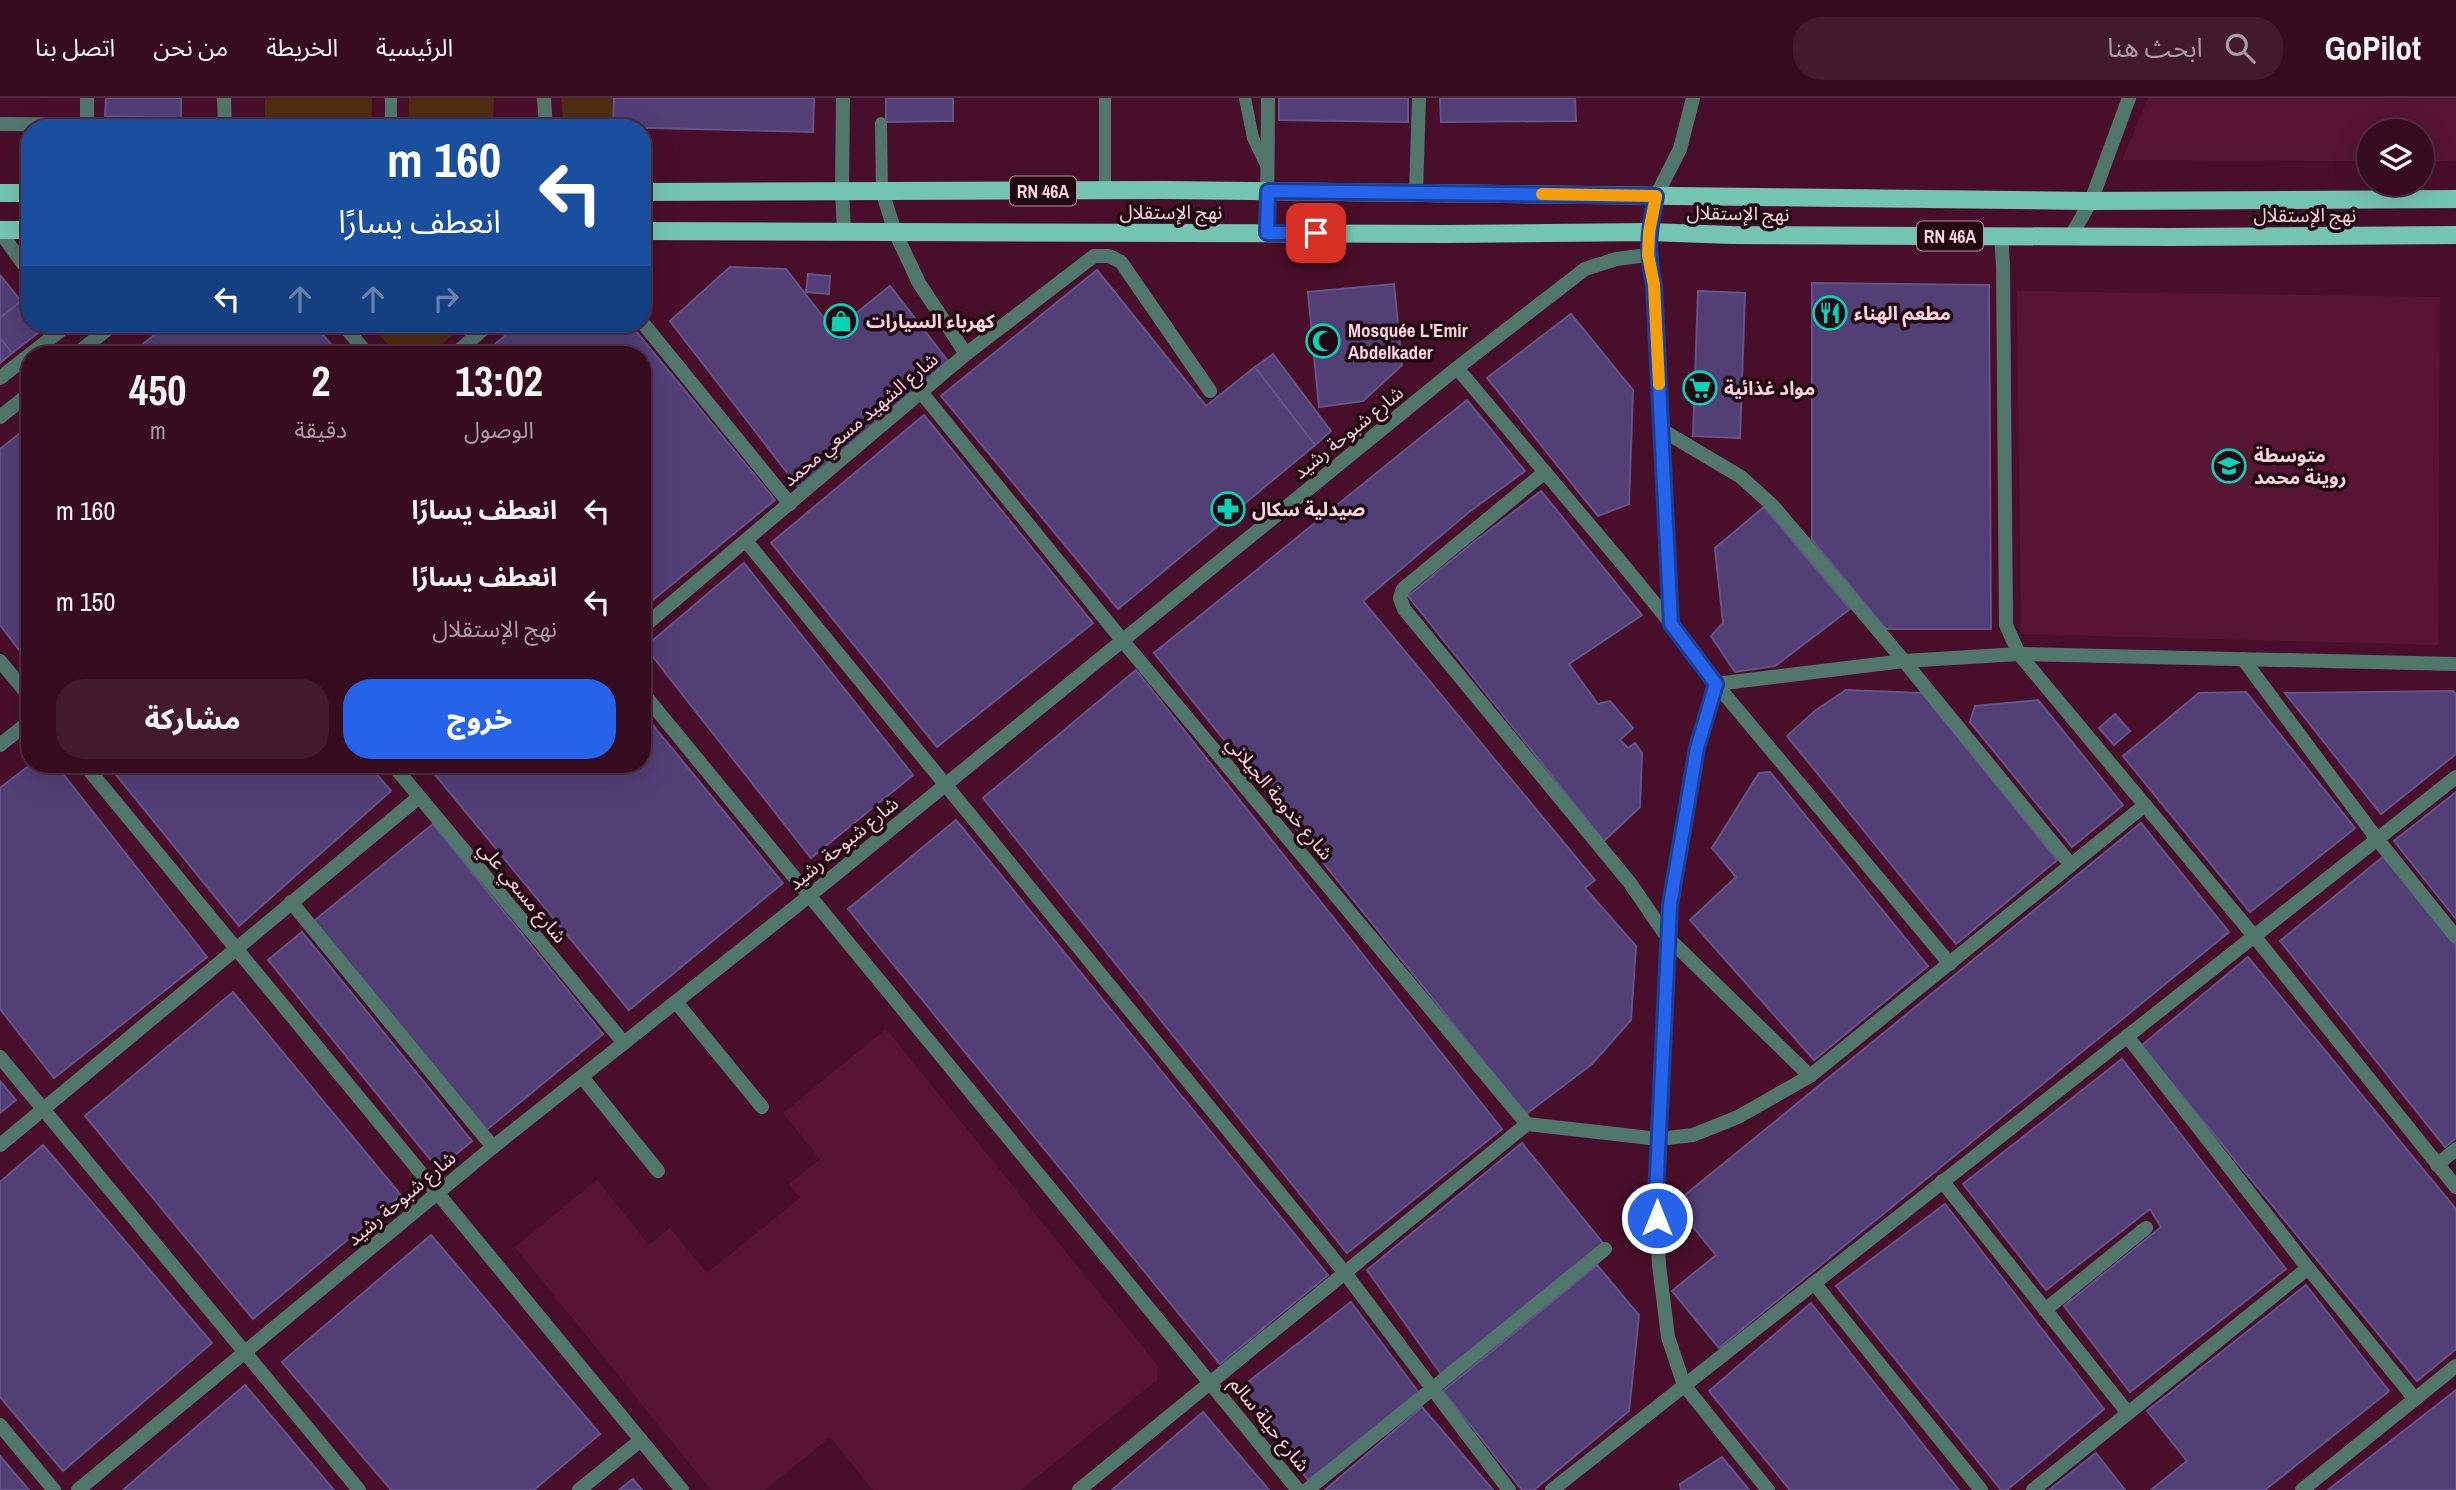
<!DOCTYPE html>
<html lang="ar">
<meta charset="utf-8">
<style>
body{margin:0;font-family:"Archivo Narrow","Noto Sans Arabic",sans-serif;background:#42192d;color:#f1f3f6;direction:rtl;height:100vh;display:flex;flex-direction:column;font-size:26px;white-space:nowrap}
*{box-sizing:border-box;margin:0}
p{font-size:23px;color:#aa9ba5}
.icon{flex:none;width:38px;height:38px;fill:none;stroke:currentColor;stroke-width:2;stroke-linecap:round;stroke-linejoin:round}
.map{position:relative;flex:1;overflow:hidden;direction:ltr}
.side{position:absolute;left:21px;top:248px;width:630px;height:427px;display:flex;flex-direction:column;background:#370b20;border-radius:28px;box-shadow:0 7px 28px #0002,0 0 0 2px #512b3e;direction:rtl}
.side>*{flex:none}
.banner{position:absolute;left:21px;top:21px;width:630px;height:214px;border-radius:28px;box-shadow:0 7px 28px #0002,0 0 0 2px #512b3e;direction:rtl;background:#1a4fa0;color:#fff;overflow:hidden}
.tools{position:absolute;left:2357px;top:21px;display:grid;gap:14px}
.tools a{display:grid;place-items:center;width:77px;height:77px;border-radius:50%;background:#370b20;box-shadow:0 7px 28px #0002,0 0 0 2px #512b3e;font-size:35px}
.pin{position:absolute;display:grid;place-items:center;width:60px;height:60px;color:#fff;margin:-30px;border-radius:14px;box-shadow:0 4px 10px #0006}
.me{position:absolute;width:77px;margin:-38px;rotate:0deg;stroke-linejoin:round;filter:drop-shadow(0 0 5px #0008)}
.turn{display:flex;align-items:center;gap:24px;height:147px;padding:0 35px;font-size:32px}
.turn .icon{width:91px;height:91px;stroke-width:2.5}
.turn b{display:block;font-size:49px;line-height:60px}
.lanes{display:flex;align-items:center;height:66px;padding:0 35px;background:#0003;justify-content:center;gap:35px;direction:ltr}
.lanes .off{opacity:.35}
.eta{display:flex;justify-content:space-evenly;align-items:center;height:119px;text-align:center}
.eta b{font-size:42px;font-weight:800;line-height:49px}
.action{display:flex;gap:14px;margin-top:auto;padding:14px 35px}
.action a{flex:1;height:80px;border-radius:28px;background:#2563eb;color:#fff;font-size:28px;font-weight:800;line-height:80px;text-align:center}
.action a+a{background:#42192d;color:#f1f3f6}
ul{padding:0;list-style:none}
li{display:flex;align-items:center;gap:21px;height:91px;padding:0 35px}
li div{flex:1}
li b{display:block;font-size:26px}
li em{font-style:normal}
header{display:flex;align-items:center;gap:42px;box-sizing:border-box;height:98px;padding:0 35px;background:#370b20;border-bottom:2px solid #512b3e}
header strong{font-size:33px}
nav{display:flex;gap:38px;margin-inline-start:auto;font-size:24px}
.search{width:490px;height:63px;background:#42192d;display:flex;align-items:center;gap:18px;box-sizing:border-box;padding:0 24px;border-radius:28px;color:#aa9ba5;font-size:26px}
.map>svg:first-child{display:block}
</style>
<header>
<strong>GoPilot</strong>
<div class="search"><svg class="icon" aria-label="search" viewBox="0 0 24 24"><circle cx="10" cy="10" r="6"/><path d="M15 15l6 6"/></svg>ابحث هنا</div>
<nav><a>الرئيسية</a><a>الخريطة</a><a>من نحن</a><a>اتصل بنا</a></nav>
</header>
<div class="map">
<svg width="2456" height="1392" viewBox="0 0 2456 1392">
<rect width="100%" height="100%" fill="#490f2a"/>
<g fill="#571533">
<path d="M 2148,0 L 2456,0 L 2456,63 L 2422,63 L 2422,33 L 2370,33 L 2369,63 L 2122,62 Z"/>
<path d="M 2017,193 L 2440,199 L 2438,547 L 2021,536 Z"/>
<path d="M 886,931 L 1158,1268 L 1157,1282 L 1021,1392 L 873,1392 L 830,1339 L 765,1392 L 711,1392 L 515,1149 L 597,1082 L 649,1147 L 670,1130 L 707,1175 L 800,1100 L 789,1086 L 820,1061 L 783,1015 Z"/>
</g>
<g fill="#4e2d13">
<path d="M 265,0 L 372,0 L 371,30 L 265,30 Z"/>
<path d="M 409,0 L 494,0 L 493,30 L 408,30 Z"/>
<path d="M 561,0 L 614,0 L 613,30 L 564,30 Z"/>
<path d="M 370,226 L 466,226 L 429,257 L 397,257 Z"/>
</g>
<g fill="#513f76" stroke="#64538c" stroke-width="2">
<path d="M 106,0 L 181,0 L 181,20 L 105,18 Z"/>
<path d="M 614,0 L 814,0 L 813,34 L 613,29 Z"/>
<path d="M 886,0 L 953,0 L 953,23 L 886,24 Z"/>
<path d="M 1279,0 L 1408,0 L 1408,24 L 1279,22 Z"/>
<path d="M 1440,0 L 1575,0 L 1576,23 L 1441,24 Z"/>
<path d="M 730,169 L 786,171 L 834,233 L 890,188 L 948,263 L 799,390 L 670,223 Z"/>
<path d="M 1097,172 L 1206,308 L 1255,269 L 1315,347 L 1118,511 L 941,298 Z"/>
<path d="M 808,176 L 830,178 L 829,196 L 806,194 Z"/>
<path d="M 0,177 L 21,203 L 0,220 Z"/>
<path d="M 1812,185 L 1989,187 L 1991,531 L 1886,531 L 1812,442 Z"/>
<path d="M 1394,186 L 1402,267 L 1363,303 L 1319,309 L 1308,194 Z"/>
<path d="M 1698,193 L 1745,195 L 1740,340 L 1693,338 Z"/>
<path d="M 21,203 L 30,214 L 30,226 L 39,226 L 43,231 L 12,255 L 0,240 L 0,220 Z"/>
<path d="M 1571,216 L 1633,292 L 1629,406 L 1598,418 L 1487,280 Z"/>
<path d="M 168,226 L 314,226 L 340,257 L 129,257 Z"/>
<path d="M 519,226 L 630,226 L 775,402 L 642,511 L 642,257 L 482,257 Z"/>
<path d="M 0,240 L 12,255 L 0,265 Z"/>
<path d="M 1273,256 L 1331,333 L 1315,347 L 1255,269 Z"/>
<path d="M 1467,302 L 1525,373 L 1469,414 L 1363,503 L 1595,782 L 1585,790 L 1636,848 L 1631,922 L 1592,966 L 1526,1016 L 1154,555 Z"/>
<path d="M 924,317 L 1093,525 L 937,649 L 771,445 Z"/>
<path d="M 30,327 L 30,566 L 0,527 L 0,351 Z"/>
<path d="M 1541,393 L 1642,517 L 1569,566 L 1598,606 L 1610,603 L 1633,630 L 1620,642 L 1628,650 L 1635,645 L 1642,655 L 1640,709 L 1604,743 L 1408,498 L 1470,447 Z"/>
<path d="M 1764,409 L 1850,511 L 1775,568 L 1735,574 L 1711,538 L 1723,525 L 1715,450 Z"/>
<path d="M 744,465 L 913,677 L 811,760 L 645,549 Z"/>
<path d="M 1136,572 L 1502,1031 L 1347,1155 L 983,700 Z"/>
<path d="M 1846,592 L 1922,595 L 2057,762 L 1956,846 L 1787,638 L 1816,612 Z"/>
<path d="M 2453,593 L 2456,597 L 2456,656 L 2381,716 L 2285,595 Z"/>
<path d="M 2246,594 L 2355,730 L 2250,814 L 2123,658 L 2199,595 Z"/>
<path d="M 2038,602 L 2123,707 L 2072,749 L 1970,624 L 1975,608 Z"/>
<path d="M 642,614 L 783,785 L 629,912 L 427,667 L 642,667 Z"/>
<path d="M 2115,616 L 2130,633 L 2114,647 L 2099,630 Z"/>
<path d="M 30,667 L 56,667 L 207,859 L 54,980 L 0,911 L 0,690 Z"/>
<path d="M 108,667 L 369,667 L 391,693 L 239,828 Z"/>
<path d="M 1770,674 L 1928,868 L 1814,962 L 1690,822 L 1736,779 L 1712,750 L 1759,675 Z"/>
<path d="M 2456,694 L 2456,821 L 2394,743 Z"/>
<path d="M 956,722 L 1328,1177 L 1220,1266 L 848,811 Z"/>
<path d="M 2141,725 L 2229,834 L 1719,1250 L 1672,1193 L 1716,1157 L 1674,1106 Z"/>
<path d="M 433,726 L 603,936 L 485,1033 L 314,823 Z"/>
<path d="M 2384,758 L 2456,847 L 2456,1040 L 2445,1049 L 2280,843 Z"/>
<path d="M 302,834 L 472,1043 L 438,1071 L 268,862 Z"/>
<path d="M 2248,859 L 2456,1111 L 2456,1251 L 2417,1283 L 2141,948 Z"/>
<path d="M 233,894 L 401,1097 L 253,1221 L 85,1018 Z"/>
<path d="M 2122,961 L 2286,1171 L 2130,1294 L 2064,1208 L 2161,1129 L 2150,1111 L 2046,1192 L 1963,1086 Z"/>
<path d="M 0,983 L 16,1002 L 0,1015 Z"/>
<path d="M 1522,1045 L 1603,1145 L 1441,1276 L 1367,1172 Z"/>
<path d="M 43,1047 L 212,1245 L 63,1373 L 0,1299 L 0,1084 Z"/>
<path d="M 1945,1106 L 2104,1311 L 2007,1392 L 2001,1392 L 1836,1188 Z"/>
<path d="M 431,1137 L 600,1336 L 534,1392 L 391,1392 L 282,1264 Z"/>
<path d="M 1597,1167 L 1639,1217 L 1629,1313 L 1534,1392 L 1522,1392 L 1443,1293 Z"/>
<path d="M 2306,1187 L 2389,1293 L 2265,1392 L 2151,1392 L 2187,1363 L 2147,1313 Z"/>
<path d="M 1351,1204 L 1420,1296 L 1308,1382 L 1239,1291 Z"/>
<path d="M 1811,1205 L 1959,1392 L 1790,1392 L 1709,1293 Z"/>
<path d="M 245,1287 L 334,1392 L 123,1392 Z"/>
<path d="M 2456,1292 L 2456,1392 L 2328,1392 Z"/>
<path d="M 1422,1309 L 1493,1392 L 1325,1392 Z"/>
<path d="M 1203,1314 L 1269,1392 L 1112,1392 Z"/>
<path d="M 2096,1355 L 2125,1392 L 2049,1392 Z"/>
<path d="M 0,1358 L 29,1392 L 0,1392 Z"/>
<path d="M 1722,1359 L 1749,1392 L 1681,1392 L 1680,1386 Z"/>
<path d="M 633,1381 L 642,1392 L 619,1392 Z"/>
</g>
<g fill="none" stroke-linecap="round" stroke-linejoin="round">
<g stroke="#51776d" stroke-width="12">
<path d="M 1245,0 L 1253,40 L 1267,69"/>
<path d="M 881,25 L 882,93"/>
<path d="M 391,30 L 391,0"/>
<path d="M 1105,92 L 1105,0"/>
</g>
<g stroke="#51776d" stroke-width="14">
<path d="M 87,0 L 87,28"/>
<path d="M 224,0 L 225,30"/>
<path d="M 544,0 L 546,30"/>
<path d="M 843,0 L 842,93 L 844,133"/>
<path d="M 0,26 L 225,28"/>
<path d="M 882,93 L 895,134 L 919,185 L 966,256"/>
<path d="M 1416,95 L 1419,0"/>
<path d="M 0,134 L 30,175"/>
<path d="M 1267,135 L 1268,0"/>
<path d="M 2001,138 L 2003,167 L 2006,527 L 2019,556 L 2254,838 L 2456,1089"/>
<path d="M 2071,138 L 2091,103 L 2129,0"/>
<path d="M 642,224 L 790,406"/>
<path d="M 343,226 L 368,257"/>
<path d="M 75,257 L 114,226"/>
<path d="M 454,257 L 489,226"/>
<path d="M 1457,270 L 1625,469 L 1695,555 L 1716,586 L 1950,866"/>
<path d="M 0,280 L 60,233 L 63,226"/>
<path d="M 921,294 L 1122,542 L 1527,1026 L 1659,1041 L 1693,1037 L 1738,1019 L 1810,978 L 2145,707"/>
<path d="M 0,319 L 30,295"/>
<path d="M 1662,332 L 1741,379 L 1773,408 L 1904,563 L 2071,767"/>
<path d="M 1545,374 L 1403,491 L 1400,500 L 1404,511 L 1630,785 L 1667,839 L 1810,978"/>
<path d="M 746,443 L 1345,1175 L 1509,1392"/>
<path d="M 1671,526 L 1654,187 L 1648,157 L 1649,134 L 1656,98 L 1680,51 L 1693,0"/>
<path d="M 642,530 L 966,256 L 1094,158 L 1109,158 L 1121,164 L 1210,293"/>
<path d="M 2243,561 L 2377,741 L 2456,839"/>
<path d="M 0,563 L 30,599"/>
<path d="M 642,594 L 1298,1392"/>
<path d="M 0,647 L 30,623"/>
<path d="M 85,667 L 682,1392"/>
<path d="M 393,667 L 624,945"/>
<path d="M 291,804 L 493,1049"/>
<path d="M 676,904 L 762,1009"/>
<path d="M 2127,938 L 2308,1170 L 2415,1301"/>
<path d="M 0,959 L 359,1392"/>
<path d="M 582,979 L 658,1073"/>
<path d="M 0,1047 L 419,699"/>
<path d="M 2437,1067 L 2456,1051"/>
<path d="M 1942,1083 L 2128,1315"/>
<path d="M 1814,1185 L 1981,1392"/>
<path d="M 2045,1212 L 2146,1130"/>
<path d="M 0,1327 L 54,1392"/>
<path d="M 78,1392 L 493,1049 L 809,798 L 1457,270 L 1585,171 L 1616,161 L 1648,157"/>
<path d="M 579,1392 L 641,1342"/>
<path d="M 1079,1392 L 1527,1026"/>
<path d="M 1307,1392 L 1605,1151"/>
<path d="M 1552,1392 L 2456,679"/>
<path d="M 1768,1392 L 1684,1287 L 1668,1239 L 1659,1167 L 1656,1097 L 1670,807 L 1697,650 L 1716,586 L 1904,563 L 2019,556 L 2456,566"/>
<path d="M 2033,1392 L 2308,1170"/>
<path d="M 2302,1392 L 2456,1268"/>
</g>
<g stroke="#73c5b1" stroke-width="18">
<path d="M 642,94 L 1163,92 L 2091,103 L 2456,101"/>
<path d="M 0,95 L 30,95"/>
<path d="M 0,132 L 30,132"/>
<path d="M 642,133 L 1443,136 L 1649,134 L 1732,137 L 2169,139 L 2456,137"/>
</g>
</g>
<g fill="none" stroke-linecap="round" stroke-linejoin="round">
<defs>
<path id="route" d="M 1316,135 L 1267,135 L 1268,93 L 1656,98 C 1649,134 1646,150 1654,187 L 1671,526 L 1716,586 L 1697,650 L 1670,807 L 1656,1097 L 1657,1120"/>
</defs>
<use href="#route" stroke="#184099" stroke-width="18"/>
<use href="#route" stroke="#2563eb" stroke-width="12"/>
<path stroke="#f59e0b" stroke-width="12" d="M 1542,96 L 1656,98 L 1649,134 L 1648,157 L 1654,187 L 1659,286"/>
</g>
<defs>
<symbol id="restaurant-ring" viewBox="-11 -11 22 22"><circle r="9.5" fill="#210812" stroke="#08d5b5" stroke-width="1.5"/><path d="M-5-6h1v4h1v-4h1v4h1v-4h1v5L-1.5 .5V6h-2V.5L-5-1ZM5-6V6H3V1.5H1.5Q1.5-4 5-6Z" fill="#08d5b5"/></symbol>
<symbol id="shop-ring" viewBox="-11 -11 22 22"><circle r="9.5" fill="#210812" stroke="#08d5b5" stroke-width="1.5"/><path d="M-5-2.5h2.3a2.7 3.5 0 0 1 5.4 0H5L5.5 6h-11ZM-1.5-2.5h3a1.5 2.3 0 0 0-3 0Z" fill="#08d5b5"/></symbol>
<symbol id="mosque-ring" viewBox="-11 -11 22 22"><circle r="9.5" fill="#210812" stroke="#08d5b5" stroke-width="1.5"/><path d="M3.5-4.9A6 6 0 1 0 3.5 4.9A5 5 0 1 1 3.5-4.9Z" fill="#08d5b5"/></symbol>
<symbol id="supermarket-ring" viewBox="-11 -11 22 22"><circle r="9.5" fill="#210812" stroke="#08d5b5" stroke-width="1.5"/><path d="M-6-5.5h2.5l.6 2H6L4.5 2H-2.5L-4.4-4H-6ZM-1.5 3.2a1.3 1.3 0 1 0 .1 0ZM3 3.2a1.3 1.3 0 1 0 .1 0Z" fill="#08d5b5"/></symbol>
<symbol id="school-ring" viewBox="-11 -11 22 22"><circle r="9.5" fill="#210812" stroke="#08d5b5" stroke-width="1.5"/><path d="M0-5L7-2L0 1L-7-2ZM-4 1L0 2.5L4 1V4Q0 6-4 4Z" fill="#08d5b5"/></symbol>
<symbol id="pharmacy-ring" viewBox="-11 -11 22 22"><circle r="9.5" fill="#210812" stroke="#08d5b5" stroke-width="1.5"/><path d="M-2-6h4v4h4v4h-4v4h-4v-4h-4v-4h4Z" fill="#08d5b5"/></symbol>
</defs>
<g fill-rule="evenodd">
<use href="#restaurant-ring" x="1811" y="196" width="38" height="38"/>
<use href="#shop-ring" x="822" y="204" width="38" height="38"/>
<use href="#mosque-ring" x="1304" y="224" width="38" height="38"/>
<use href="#supermarket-ring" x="1681" y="271" width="38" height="38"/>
<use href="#school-ring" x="2210" y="349" width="38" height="38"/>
<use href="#pharmacy-ring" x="1209" y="392" width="38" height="38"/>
</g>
<g text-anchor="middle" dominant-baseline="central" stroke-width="7" stroke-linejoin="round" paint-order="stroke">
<g fill="#210812" stroke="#b896a2" stroke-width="2">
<rect x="1010" y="78.5" width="66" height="29" rx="5"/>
<rect x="1917" y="123.5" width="66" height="29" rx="5"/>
</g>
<g font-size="18" font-weight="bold" fill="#f9d3e0">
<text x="1043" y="93">RN 46A</text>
<text x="1950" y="138">RN 46A</text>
</g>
<g font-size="19" fill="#f9d3e0" stroke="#210812">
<text x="1171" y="114">نهج الإستقلال</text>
<text transform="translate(1738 115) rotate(1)">نهج الإستقلال</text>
<text x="2305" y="117">نهج الإستقلال</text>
<text transform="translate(860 321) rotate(-40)">شارع الشهيد مسعي محمد</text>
<text transform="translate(1348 334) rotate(-39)">شارع شبوحة رشيد</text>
<text transform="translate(1280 700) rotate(50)">شارع خدومة الجيلاني</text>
<text transform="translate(843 745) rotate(-39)">شارع شبوحة رشيد</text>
<text transform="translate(523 794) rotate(50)">شارع مسعي علي</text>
<text transform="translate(401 1100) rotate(-40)">شارع شبوحة رشيد</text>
<text transform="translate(1270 1326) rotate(51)">شارع حيلة سالم</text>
</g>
<g font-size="19" font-weight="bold" fill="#f9d3e0" stroke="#210812" text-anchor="start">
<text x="1854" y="215">مطعم الهناء</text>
<text x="866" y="223">كهرباء السيارات</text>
<text x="1348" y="232">Mosquée L'Emir<tspan x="1348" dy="22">Abdelkader</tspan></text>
<text x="1724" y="290">مواد غذائية</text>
<text x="2254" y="357">متوسطة<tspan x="2254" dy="22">روينة محمد</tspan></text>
<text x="1252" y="411">صيدلية سكال</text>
</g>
</g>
</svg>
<div class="tools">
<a><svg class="icon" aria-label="layers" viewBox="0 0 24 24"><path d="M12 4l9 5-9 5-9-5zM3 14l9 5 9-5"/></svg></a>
</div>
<div class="pin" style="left:1316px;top:135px;background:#d93025"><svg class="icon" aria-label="arrive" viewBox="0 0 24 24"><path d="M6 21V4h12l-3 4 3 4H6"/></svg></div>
<svg class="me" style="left:1657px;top:1120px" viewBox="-20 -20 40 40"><circle r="17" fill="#2563eb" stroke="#fff" stroke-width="3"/><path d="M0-11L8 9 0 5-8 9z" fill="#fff"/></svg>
<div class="banner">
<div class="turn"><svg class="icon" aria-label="left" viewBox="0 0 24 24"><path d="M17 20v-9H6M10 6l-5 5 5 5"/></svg><div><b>160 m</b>انعطف يسارًا</div></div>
<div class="lanes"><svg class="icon" aria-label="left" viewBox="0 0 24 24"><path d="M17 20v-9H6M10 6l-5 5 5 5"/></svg><svg class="icon off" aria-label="ahead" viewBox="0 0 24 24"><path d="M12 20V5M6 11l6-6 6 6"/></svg><svg class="icon off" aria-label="ahead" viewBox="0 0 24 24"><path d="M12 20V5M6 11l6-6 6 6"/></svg><svg class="icon off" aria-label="right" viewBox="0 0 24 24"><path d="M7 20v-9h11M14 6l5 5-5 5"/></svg></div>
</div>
<section class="side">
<div class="eta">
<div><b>13:02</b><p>الوصول</p></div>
<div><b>2</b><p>دقيقة</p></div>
<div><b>450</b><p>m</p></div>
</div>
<ul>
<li><svg class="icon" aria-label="left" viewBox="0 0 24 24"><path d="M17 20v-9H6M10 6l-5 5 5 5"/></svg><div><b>انعطف يسارًا</b></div><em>160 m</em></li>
<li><svg class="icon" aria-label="left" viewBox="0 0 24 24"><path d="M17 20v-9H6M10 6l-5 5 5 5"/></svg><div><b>انعطف يسارًا</b><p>نهج الإستقلال</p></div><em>150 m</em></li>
</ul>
<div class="action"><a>خروج</a><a>مشاركة</a></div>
</section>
</div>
